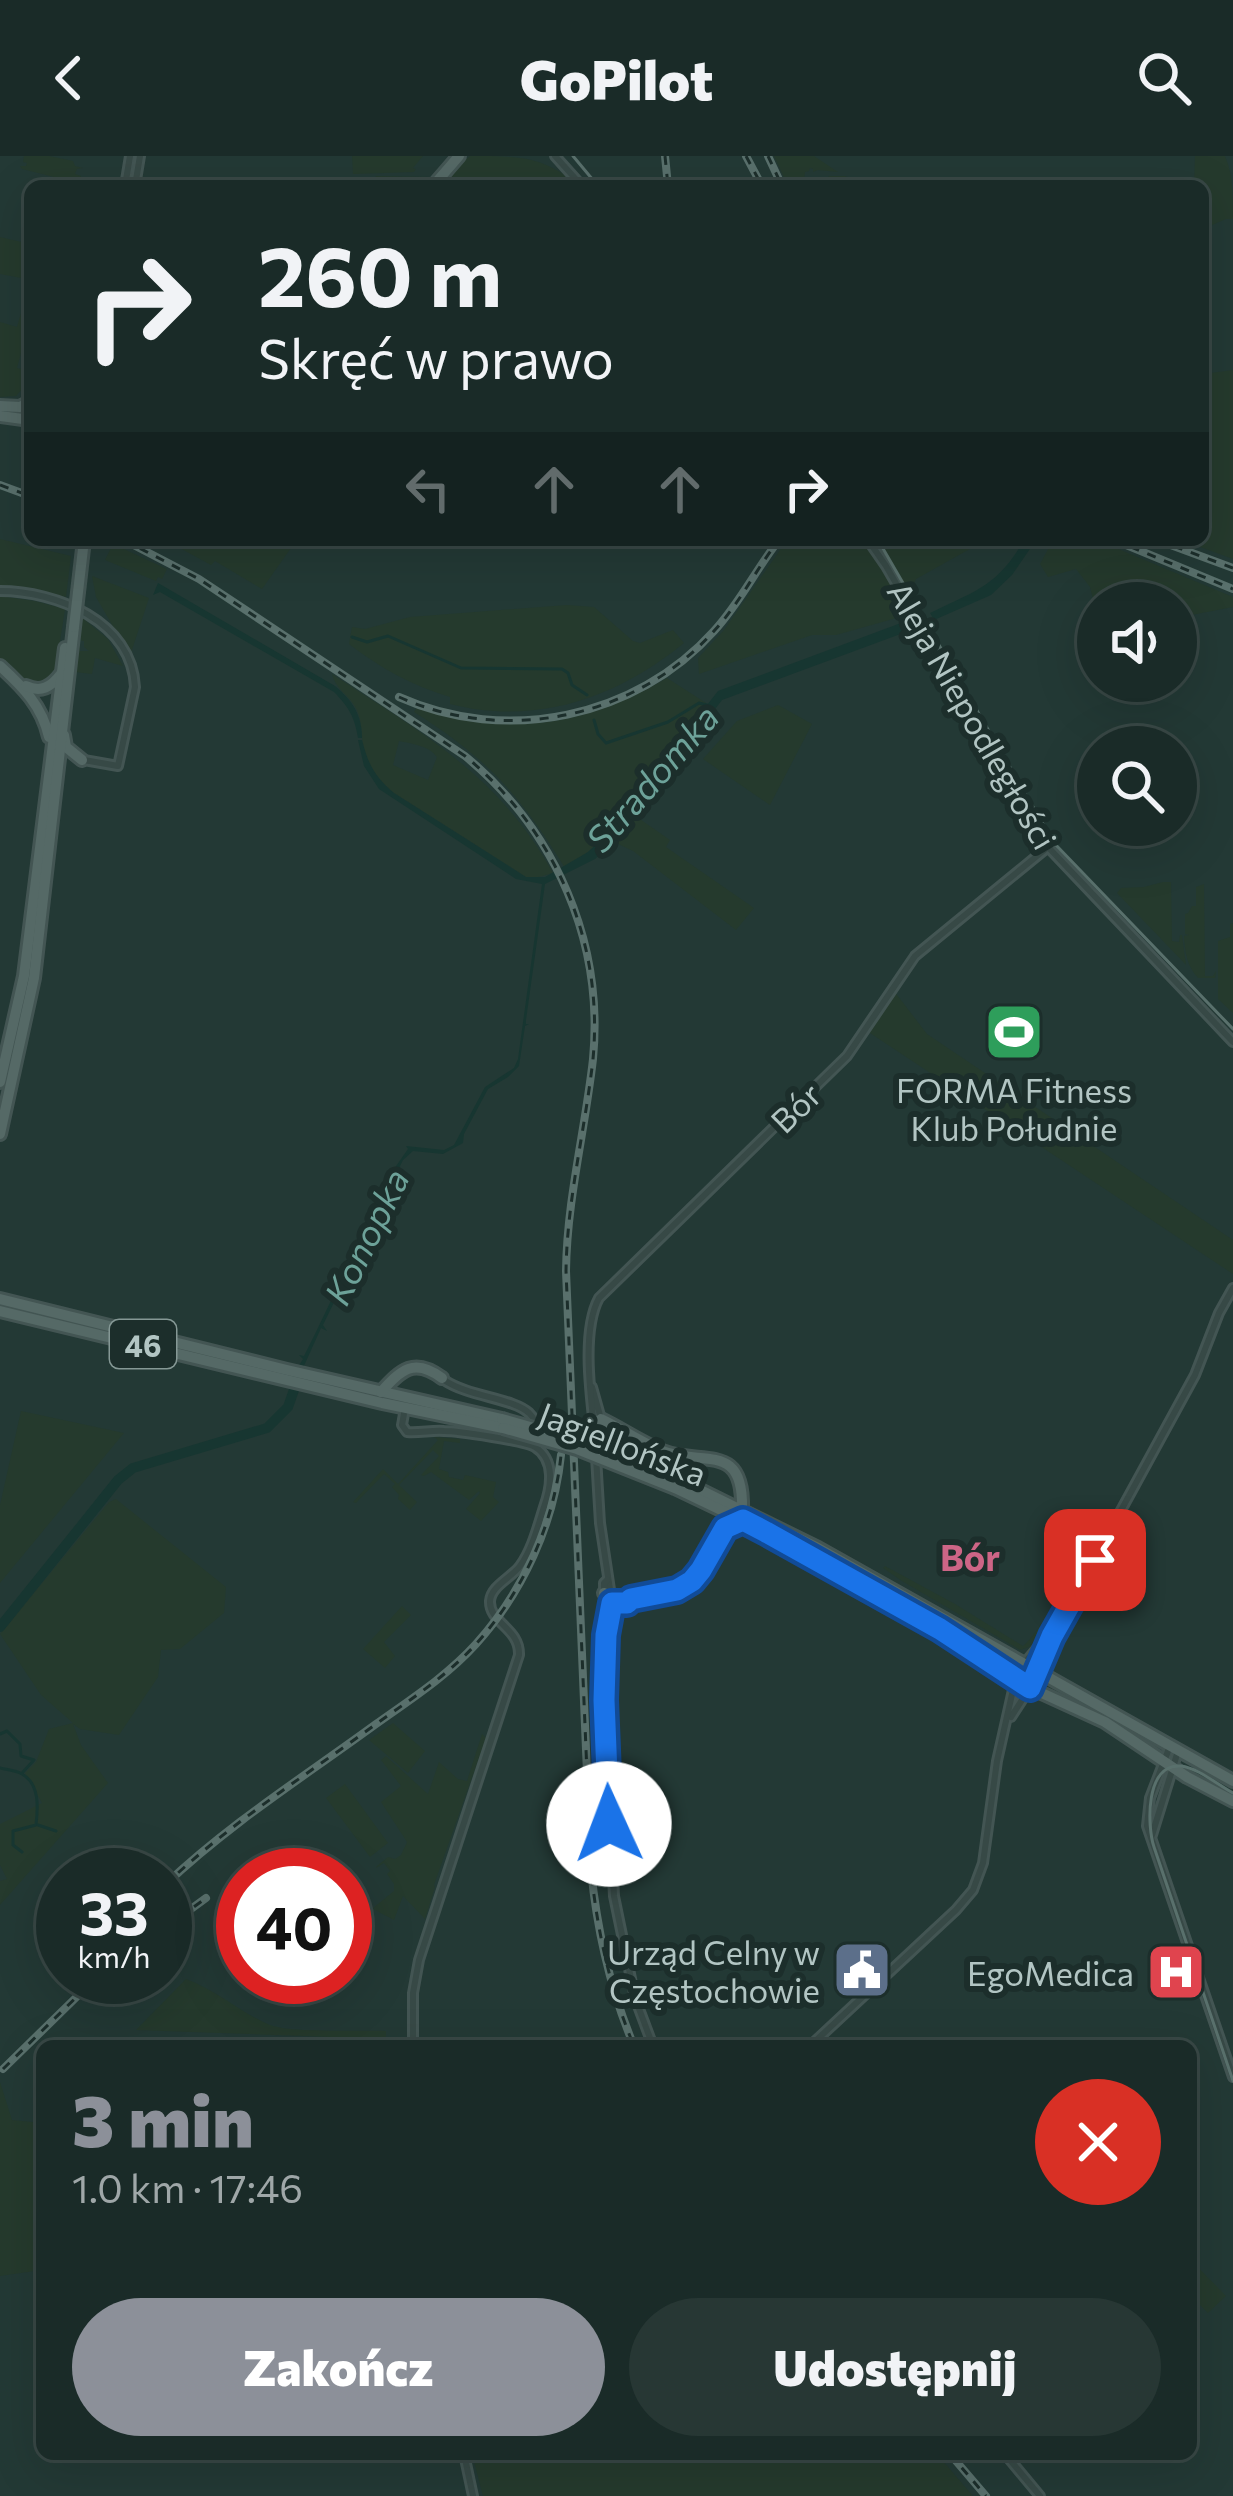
<!DOCTYPE html>
<html lang="pl">
<meta charset="utf-8">
<style>
body{margin:0;font-family:Commissioner,sans-serif;background:#273734;color:#f1f3f6;height:100vh;display:flex;flex-direction:column;font-size:45px;white-space:nowrap}
*{box-sizing:border-box;margin:0}
p{font-size:39px;color:#9fa7a8}
.icon{flex:none;width:66px;height:66px;fill:none;stroke:currentColor;stroke-width:2;stroke-linecap:round;stroke-linejoin:round}
.map{position:relative;flex:1;overflow:hidden}
.side{position:absolute;left:36px;top:1884px;width:1161px;height:420px;display:flex;flex-direction:column;background:#1a2b28;border-radius:18px;box-shadow:0 12px 48px #0002,0 0 0 3px #384745}
.side>*{flex:none}
.top-card{position:absolute;left:24px;top:24px;width:1185px;height:366px;border-radius:18px;box-shadow:0 12px 48px #0002,0 0 0 3px #384745;background:#1a2b28;color:#f1f3f6;overflow:hidden}
.tools{position:absolute;left:1077px;top:426px;display:grid;gap:24px}
.tools a{display:grid;place-items:center;width:120px;height:120px;border-radius:50%;background:#1a2b28;box-shadow:0 12px 48px #0002,0 0 0 3px #384745;font-size:60px}
.speed{position:absolute;left:36px;top:1692px;display:flex;gap:24px;font-size:60px;font-weight:700;text-align:center}
.speed>*{display:grid;place-content:center;width:156px;height:156px;border-radius:50%;background:#1a2b28;box-shadow:0 12px 48px #0002,0 0 0 3px #384745;line-height:1}
.speed small{font-size:30px;font-weight:400}
.speed .limit{border:18px solid #d22;background:#fff;color:#111}
.pin{position:absolute;display:grid;place-items:center;width:102px;height:102px;color:#fff;margin:-51px;border-radius:24px;box-shadow:0 6px 18px #0006}
.me{position:absolute;width:132px;margin:-66px;rotate:358deg;stroke-linejoin:round;filter:drop-shadow(0 0 9px #0008)}
.turn{display:flex;align-items:center;gap:42px;height:252px;padding:0 36px;font-size:54px}
.turn .icon{width:156px;height:156px;stroke-width:2.5}
.turn b{display:block;font-size:84px;line-height:102px}
.lanes{display:flex;align-items:center;height:114px;padding:0 36px;background:#0003;justify-content:center;gap:60px;direction:ltr}
.lanes .off{opacity:.35}
.round{display:grid;place-items:center;flex:none;width:126px;height:126px;border-radius:63px;background:#273734}
.headline{display:flex;align-items:center;justify-content:space-between;height:204px;padding:0 36px}
h1{font-size:72px;font-weight:800;line-height:90px;color:#8c9099}
.cta{display:flex;gap:24px;margin-top:auto;padding:24px 36px}
.cta a{flex:1;height:138px;border-radius:72px;background:#8c9099;color:#fff;font-size:48px;font-weight:800;line-height:138px;text-align:center}
.cta a+a{background:#273734;color:#f1f3f6}
header{display:flex;justify-content:space-between;align-items:center;height:156px;padding:0 36px;background:#1a2b28;font-size:54px;font-weight:800}
.map>svg:first-child{display:block}
</style>
<header><svg class="icon" aria-label="back" viewBox="0 0 24 24"><path d="M15 5l-7 7 7 7"/></svg>GoPilot<svg class="icon" aria-label="search" viewBox="0 0 24 24"><circle cx="10" cy="10" r="6"/><path d="M15 15l6 6"/></svg></header>
<div class="map">
<svg width="1233" height="2340" viewBox="0 0 1233 2340">
<rect width="100%" height="100%" fill="#233935"/>
<g fill="#253a2d" fill-rule="evenodd">
<path d="M 24,0 L 49,0 L 73,5 L 75,10 L 83,12 L 77,13 L 75,18 L 81,20 L 80,30 L 78,27 L 22,13 L 20,10 L 26,10 L 27,7 L 23,6 Z"/>
<path d="M 352,0 L 423,0 L 413,12 L 416,13 L 414,16 L 353,18 Z"/>
<path d="M 470,0 C 519,0 544,0 579,30 L 514,30 L 442,23 Z"/>
<path d="M 774,0 L 814,0 L 838,16 L 818,14 L 813,16 L 813,13 L 810,12 L 809,15 L 805,16 L 804,24 L 820,27 L 828,24 L 829,20 L 845,20 L 869,30 L 834,25 L 833,30 L 788,30 Z"/>
<path d="M 1195,0 L 1225,0 C 1233,18 1233,41 1233,63 L 1226,63 L 1203,73 L 1203,30 L 1194,30 Z"/>
<path d="M 376,20 L 430,21 L 424,30 L 305,30 L 305,25 L 339,22 L 340,26 L 375,24 Z"/>
<path d="M 0,81 L 30,88 L 30,114 L 27,123 L 0,118 Z"/>
<path d="M 23,150 L 30,152 L 30,165 L 17,212 L 21,213 L 30,179 L 29,226 L 16,240 L 0,241 L 0,166 L 17,171 Z"/>
<path d="M 1233,214 L 1233,403 L 1181,384 L 1203,384 L 1203,218 Z"/>
<path d="M 0,383 L 71,400 L 66,441 L 25,432 L 0,430 Z"/>
<path d="M 165,384 L 238,388 L 278,385 L 291,392 L 262,433 L 215,405 L 211,409 Z"/>
<path d="M 787,384 L 986,384 L 916,423 L 900,461 L 836,479 L 812,479 L 699,518 L 698,502 L 724,474 Z"/>
<path d="M 1053,384 L 1097,384 L 1233,441 L 1233,451 L 1176,462 L 1176,447 L 1145,447 L 1141,433 L 1106,441 L 1106,447 L 1098,447 L 1098,464 L 1090,431 L 1076,413 L 1048,421 L 1040,408 Z"/>
<path d="M 113,388 L 167,413 L 162,423 L 158,421 L 156,425 L 105,404 Z"/>
<path d="M 92,420 L 149,442 L 130,500 L 96,441 Z"/>
<path d="M 0,440 L 35,445 L 65,453 L 56,511 L 52,519 L 39,531 L 25,525 L 0,504 Z"/>
<path d="M 567,449 L 594,451 L 633,485 L 640,487 L 673,474 L 684,487 C 617,542 536,570 450,548 L 450,541 C 413,530 380,512 349,488 L 352,471 L 365,473 L 410,461 Z"/>
<path d="M 80,460 L 108,483 L 123,510 L 95,502 L 92,518 L 75,516 L 77,487 L 80,488 L 80,495 L 89,495 L 84,491 L 84,485 L 77,484 Z"/>
<path d="M 332,518 C 421,576 500,620 553,717 L 535,722 L 526,721 L 394,637 C 377,623 367,610 363,588 C 361,574 362,561 354,549 C 346,537 336,533 332,518 ZM 399,585 C 412,588 428,589 437,601 L 428,624 L 393,609 Z"/>
<path d="M 667,522 L 706,547 L 605,680 L 588,696 L 565,712 C 520,639 487,602 414,556 L 417,551 C 507,582 585,570 667,522 Z"/>
<path d="M 778,549 L 812,568 L 770,649 L 703,603 L 737,565 Z"/>
<path d="M 634,659 L 670,684 L 666,691 L 754,752 L 736,774 L 633,695 L 614,686 Z"/>
<path d="M 1163,726 L 1171,726 L 1172,785 L 1179,786 L 1180,779 L 1182,779 L 1186,809 L 1117,737 L 1121,732 L 1144,731 Z"/>
<path d="M 1204,728 L 1205,820 L 1213,820 L 1216,815 L 1215,822 L 1198,822 C 1187,810 1185,797 1184,780 L 1189,779 L 1185,778 L 1185,758 L 1188,757 L 1192,750 L 1196,750 L 1196,731 Z"/>
<path d="M 1233,767 L 1233,857 L 1218,843 L 1218,785 L 1230,781 L 1230,768 Z"/>
<path d="M 894,835 L 927,878 L 1233,1084 L 1233,1118 L 867,875 Z"/>
<path d="M 21,1255 L 124,1277 L 0,1427 L 0,1349 Z"/>
<path d="M 434,1281 L 460,1283 L 460,1287 L 444,1285 L 439,1313 L 448,1316 L 449,1321 L 463,1324 L 465,1319 L 496,1326 L 493,1341 L 499,1346 L 481,1365 L 466,1353 L 480,1337 L 479,1335 L 469,1344 L 431,1316 L 424,1320 L 421,1319 L 439,1300 L 433,1294 L 399,1329 L 417,1346 L 410,1354 L 398,1343 L 399,1339 L 392,1331 L 395,1328 L 384,1318 L 356,1347 L 353,1346 L 383,1313 L 398,1328 L 438,1284 Z"/>
<path d="M 116,1343 L 226,1431 L 224,1457 L 180,1493 L 161,1494 L 158,1521 L 119,1579 L 80,1573 L 73,1568 L 81,1589 L 108,1627 L 0,1749 L 0,1725 L 7,1723 L 0,1709 L 0,1668 L 42,1647 L 25,1617 L 36,1606 L 49,1573 L 73,1567 L 41,1539 L 0,1478 L 109,1346 Z"/>
<path d="M 885,1410 L 955,1448 L 1023,1490 C 1032,1483 1039,1469 1046,1463 L 1050,1467 L 1029,1491 L 1020,1494 L 902,1425 L 883,1412 Z"/>
<path d="M 402,1450 L 411,1459 L 384,1486 L 395,1500 L 385,1512 L 363,1493 Z"/>
<path d="M 393,1567 L 425,1595 L 408,1617 L 369,1584 Z"/>
<path d="M 482,1578 L 486,1582 L 434,1729 L 435,1731 L 425,1763 L 403,1740 L 394,1764 L 375,1754 L 373,1752 L 394,1735 L 394,1728 L 387,1718 L 390,1715 L 384,1707 L 376,1712 L 377,1710 L 388,1701 L 395,1703 L 401,1699 L 407,1686 L 381,1646 L 401,1630 L 381,1604 L 386,1600 L 428,1638 L 439,1606 L 458,1623 L 467,1625 Z"/>
<path d="M 345,1628 L 388,1687 L 370,1701 L 326,1642 Z"/>
<path d="M 186,1823 C 216,1834 240,1856 270,1869 C 291,1877 359,1874 386,1875 L 386,1883 L 136,1874 Z"/>
<path d="M 0,1926 L 12,1964 L 42,1967 L 42,2114 L 0,2120 Z"/>
<path d="M 1191,2104 L 1226,2140 L 1208,2157 L 1191,2140 Z"/>
<path d="M 472,2298 L 937,2298 L 973,2340 L 483,2340 Z"/>
</g>
<g fill="#173631">
<path d="M 1024,384 L 1036,384 L 1012,419 L 991,439 L 934,464 L 930,457 C 975,435 998,430 1024,384 Z"/>
<path d="M 158,427 L 335,530 C 353,545 362,559 362,582 L 358,582 C 355,561 348,550 334,536 L 160,436 L 153,439 Z"/>
<path d="M 909,464 L 914,473 L 722,544 L 614,686 L 595,703 L 545,728 L 526,864 L 526,868 L 529,868 L 525,870 L 519,910 L 508,921 L 488,933 L 464,978 L 463,987 L 443,998 L 413,995 L 403,1004 L 323,1169 L 327,1175 L 321,1172 L 303,1212 L 298,1211 L 303,1203 L 299,1199 L 304,1200 L 315,1178 L 394,1013 L 408,993 L 406,990 L 444,994 L 454,989 L 485,931 L 514,912 L 518,903 L 542,728 L 516,723 L 379,633 L 364,610 L 358,584 L 362,584 C 368,608 375,621 394,637 L 526,721 L 545,721 L 588,696 L 605,680 L 718,535 Z"/>
</g>
<g fill="none" stroke-linecap="round" stroke-linejoin="round">
<g stroke="#173631" stroke-width="3">
<path d="M 352,481 L 367,486 L 388,480 L 461,512 L 562,513 L 568,517 L 572,529 L 587,539"/>
<path d="M 594,564 L 598,578 L 606,587 L 668,566 L 699,547 L 707,549"/>
<path d="M 0,1578 L 7,1575 L 20,1588 L 21,1600 L 34,1604 L 23,1616"/>
<path d="M 0,1612 C 7,1614 15,1614 22,1618 C 40,1628 38,1652 36,1669 L 13,1675 L 13,1689 L 22,1696"/>
<path d="M 38,1669 L 56,1675"/>
</g>
<path stroke="#173631" stroke-width="10" d="M 0,1471 L 118,1324 L 133,1312 L 267,1272 L 288,1251 L 295,1231"/>
<defs>
<g id="minor">
<path d="M 555,0 L 582,30"/>
<path d="M 125,30 L 130,0"/>
<path d="M 135,30 L 140,0"/>
<path d="M 868,384 L 886,410 L 1048,691 L 1233,886"/>
<path d="M 0,435 C 56,435 132,465 135,531 L 118,610 L 84,604"/>
<path d="M 444,1224 C 469,1241 513,1242 529,1257 C 536,1264 535,1266 536,1275"/>
<path d="M 592,1231 L 601,1263 L 598,1285"/>
<path d="M 405,1252 L 402,1269 L 407,1276 C 420,1277 432,1274 444,1275 C 458,1275 525,1285 535,1291 C 556,1304 551,1332 544,1351 C 538,1370 532,1394 520,1410 C 511,1422 491,1430 490,1445 C 489,1467 520,1472 519,1499 L 419,1804 L 413,1837 L 413,1890"/>
<path d="M 596,1288 C 592,1249 580,1177 599,1142 L 847,900 L 915,800 L 1048,691"/>
<path d="M 596,1301 L 600,1367 L 612,1447 L 606,1479 L 604,1544 L 614,1740 L 635,1842 L 653,1890"/>
<path d="M 1060,1466 L 1195,1219 L 1219,1157 L 1233,1132"/>
<path d="M 605,1473 L 604,1427 L 607,1424"/>
<path d="M 1011,1561 L 1037,1521 L 1053,1477"/>
<path d="M 1170,1590 L 1150,1642 L 1147,1670 L 1233,1921"/>
<path d="M 1152,1679 L 1178,1595"/>
<path d="M 810,1890 L 956,1754 L 973,1734 L 983,1707 L 997,1605 L 1017,1516 L 1061,1464"/>
<path d="M 464,2298 L 473,2340"/>
<path d="M 1005,2298 L 1040,2340"/>
</g>
<g id="major">
<path d="M 433,30 L 459,0"/>
<path d="M 0,250 L 20,251 L 29,246"/>
<path d="M 0,260 L 30,264 L 28,255 L 30,245"/>
<path d="M 0,510 C 23,531 42,550 49,581"/>
<path d="M 26,530 C 41,537 51,531 61,518"/>
<path d="M 64,579 L 66,591 L 82,604"/>
<path d="M 0,926 L 24,820 L 65,492"/>
<path d="M 0,978 L 34,822 L 74,471"/>
<path d="M 0,1143 L 287,1214 L 502,1263"/>
<path d="M 0,1155 L 382,1247 L 503,1272"/>
<path d="M 381,1236 C 401,1214 414,1201 442,1222"/>
<path d="M 622,1275 L 613,1275 L 595,1268 L 601,1263 C 622,1273 640,1286 662,1295 C 702,1311 744,1285 742,1353"/>
<path d="M 676,1322 L 818,1392 L 1233,1625"/>
<path d="M 675,1332 L 767,1376 L 855,1425 L 944,1476 L 1022,1528 L 1105,1566 L 1187,1621 L 1233,1645"/>
<path d="M 604,1437 L 612,1447 L 619,1448 L 677,1434 L 692,1425 L 701,1414 L 725,1372 L 744,1364"/>
</g>
</defs>
<use href="#minor" stroke="#435553" stroke-width="12"/>
<use href="#major" stroke="#435553" stroke-width="16"/>
<use href="#minor" stroke="#374946" stroke-width="6"/>
<use href="#major" stroke="#556966" stroke-width="10"/>
<g stroke="#59706c" stroke-width="3">
<path d="M 573,0 L 598,30"/>
<path d="M 878,384 L 1054,687 L 1233,873"/>
<path d="M 1233,1637 C 1218,1629 1198,1612 1181,1610 C 1145,1607 1147,1670 1154,1691 L 1233,1925"/>
</g>
<defs>
<g id="rail">
<path d="M 665,0 L 668,30"/>
<path d="M 746,0 L 762,30"/>
<path d="M 768,0 L 782,30"/>
<path d="M 0,329 L 30,340"/>
<path d="M 124,384 L 199,423 L 465,600 C 556,675 604,786 593,903 C 585,975 567,1043 566,1115 L 591,1713 C 597,1775 610,1833 634,1890"/>
<path d="M 1114,384 L 1233,433"/>
<path d="M 1157,384 L 1233,412"/>
<path d="M 399,541 C 506,589 636,562 714,475 C 740,447 756,413 779,384"/>
<path d="M 165,1729 C 229,1668 305,1620 376,1568 C 411,1543 447,1520 476,1488 C 523,1436 554,1368 561,1299"/>
<path d="M 165,1772 L 206,1742"/>
<path d="M 3,1913 L 97,1821"/>
<path d="M 950,2298 L 986,2340"/>
</g>
</defs>
<use href="#rail" stroke="#59706c" stroke-width="8"/>
<use href="#rail" stroke="#1c2e2b" stroke-width="3" stroke-dasharray="9" stroke-linecap="butt"/>
<defs>
<g id="major-bridge">
<path d="M 74,471 L 84,384"/>
<path d="M 502,1263 L 576,1284 L 676,1322"/>
<path d="M 503,1272 L 577,1293 L 675,1332"/>
</g>
</defs>
<use href="#major-bridge" stroke="#435553" stroke-width="16" stroke-linecap="butt"/>
<use href="#major-bridge" stroke="#556966" stroke-width="10"/>
</g>
<g fill="none" stroke-linecap="round" stroke-linejoin="round">
<defs>
<path id="route" d="M 609,1668 L 604,1544 L 606,1479 L 612,1447 L 627,1447 L 631,1443 L 677,1434 L 692,1425 L 701,1414 L 725,1372 L 743,1364 L 766,1376 L 940,1473 L 1030,1532 L 1052,1480 L 1095,1404"/>
</defs>
<use href="#route" stroke="#114b97" stroke-width="30"/>
<use href="#route" stroke="#1a73e8" stroke-width="21"/>
</g>
<defs>
<symbol id="stadium-square" viewBox="-11 -11 22 22"><rect x="-9" y="-9" width="18" height="18" rx="4" fill="#2e9e5b" stroke="#1c2e2b"/><path d="M0-5a6.5 5 0 1 0 0 10a6.5 5 0 1 0 0-10ZM-3.5-1.8h7v3.6h-7Z" fill="#fff"/></symbol>
<symbol id="civic-square" viewBox="-11 -11 22 22"><rect x="-9" y="-9" width="18" height="18" rx="4" fill="#5c6f8a" stroke="#1c2e2b"/><path d="M-.6-6.5H3V-4.5H.6V-3L4-1V1h2V6H-6V1h2V-1L-.6-3ZM-1.2 2.5V6h2.4V2.5Z" fill="#fff"/></symbol>
<symbol id="hospital-square" viewBox="-11 -11 22 22"><rect x="-9" y="-9" width="18" height="18" rx="4" fill="#e0444e" stroke="#1c2e2b"/><path d="M-5-5h3v3.5h4V-5h3V5h-3V1.5h-4V5h-3Z" fill="#fff"/></symbol>
</defs>
<g fill-rule="evenodd">
<use href="#stadium-square" x="981" y="843" width="66" height="66"/>
<use href="#civic-square" x="829" y="1781" width="66" height="66"/>
<use href="#hospital-square" x="1143" y="1783" width="66" height="66"/>
</g>
<g text-anchor="middle" dominant-baseline="central" stroke-width="12" stroke-linejoin="round" paint-order="stroke">
<rect fill="#1c2e2b" stroke="#859895" stroke-width="3" x="110" y="1164" width="66" height="48" rx="9"/>
<g font-size="30" font-weight="bold" fill="#b2c5c3">
<text x="143" y="1188">46</text>
</g>
<g font-size="33" fill="#b2c5c3" stroke="#1c2e2b">
<text transform="translate(973 559) rotate(60)">Aleja Niepodległości</text>
<text transform="translate(795 951) rotate(-44)">Bór</text>
<text transform="translate(623 1287) rotate(21)">Jagiellońska</text>
</g>
<g font-size="33" fill="#b2c5c3" stroke="#1c2e2b" text-anchor="end">
<text x="1014" y="933" text-anchor="middle">FORMA Fitness<tspan x="1014" dy="38">Klub Południe</tspan></text>
<text x="820" y="1795">Urząd Celny w<tspan x="820" dy="38">Częstochowie</tspan></text>
<text x="1134" y="1816">EgoMedica</text>
</g>
<g font-size="36" font-style="italic" fill="#6da299" stroke="#1c2e2b">
<text transform="translate(651 621) rotate(-49)">Stradomka</text>
<text transform="translate(365 1080) rotate(-64)">Konopka</text>
</g>
<g font-size="36" font-weight="bold" fill="#cd6586" stroke="#1c2e2b">
<text x="970" y="1400">Bór</text>
</g>
</g>
</svg>
<div class="tools">
<a><svg class="icon" aria-label="sound" viewBox="0 0 24 24"><path d="M4 9h4l5-4v14l-5-4H4zM17 9q2 3 0 6"/></svg></a>
<a><svg class="icon" aria-label="search" viewBox="0 0 24 24"><circle cx="10" cy="10" r="6"/><path d="M15 15l6 6"/></svg></a>
</div>
<div class="speed"><div>33<small>km/h</small></div><div class="limit">40</div></div>
<div class="pin" style="left:1095px;top:1404px;background:#d93025"><svg class="icon" aria-label="arrive" viewBox="0 0 24 24"><path d="M6 21V4h12l-3 4 3 4H6"/></svg></div>
<svg class="me" style="left:609px;top:1668px" viewBox="-20 -20 40 40"><circle r="19" fill="#fff"/><path d="M0-13L10 11 0 6-10 11z" fill="#1a73e8"/></svg>
<div class="top-card">
<div class="turn"><svg class="icon" aria-label="right" viewBox="0 0 24 24"><path d="M7 20v-9h11M14 6l5 5-5 5"/></svg><div><b>260 m</b>Skręć w prawo</div></div>
<div class="lanes"><svg class="icon off" aria-label="left" viewBox="0 0 24 24"><path d="M17 20v-9H6M10 6l-5 5 5 5"/></svg><svg class="icon off" aria-label="ahead" viewBox="0 0 24 24"><path d="M12 20V5M6 11l6-6 6 6"/></svg><svg class="icon off" aria-label="ahead" viewBox="0 0 24 24"><path d="M12 20V5M6 11l6-6 6 6"/></svg><svg class="icon" aria-label="right" viewBox="0 0 24 24"><path d="M7 20v-9h11M14 6l5 5-5 5"/></svg></div>
</div>
<section class="side">
<div class="headline"><div><h1>3 min</h1><p>1.0 km · 17:46</p></div><a class="round" style="background:#d93025;color:#fff"><svg class="icon" aria-label="close" viewBox="0 0 24 24"><path d="M6 6l12 12M18 6L6 18"/></svg></a></div>
<div class="cta"><a>Zakończ</a><a>Udostępnij</a></div>
</section>
</div>
